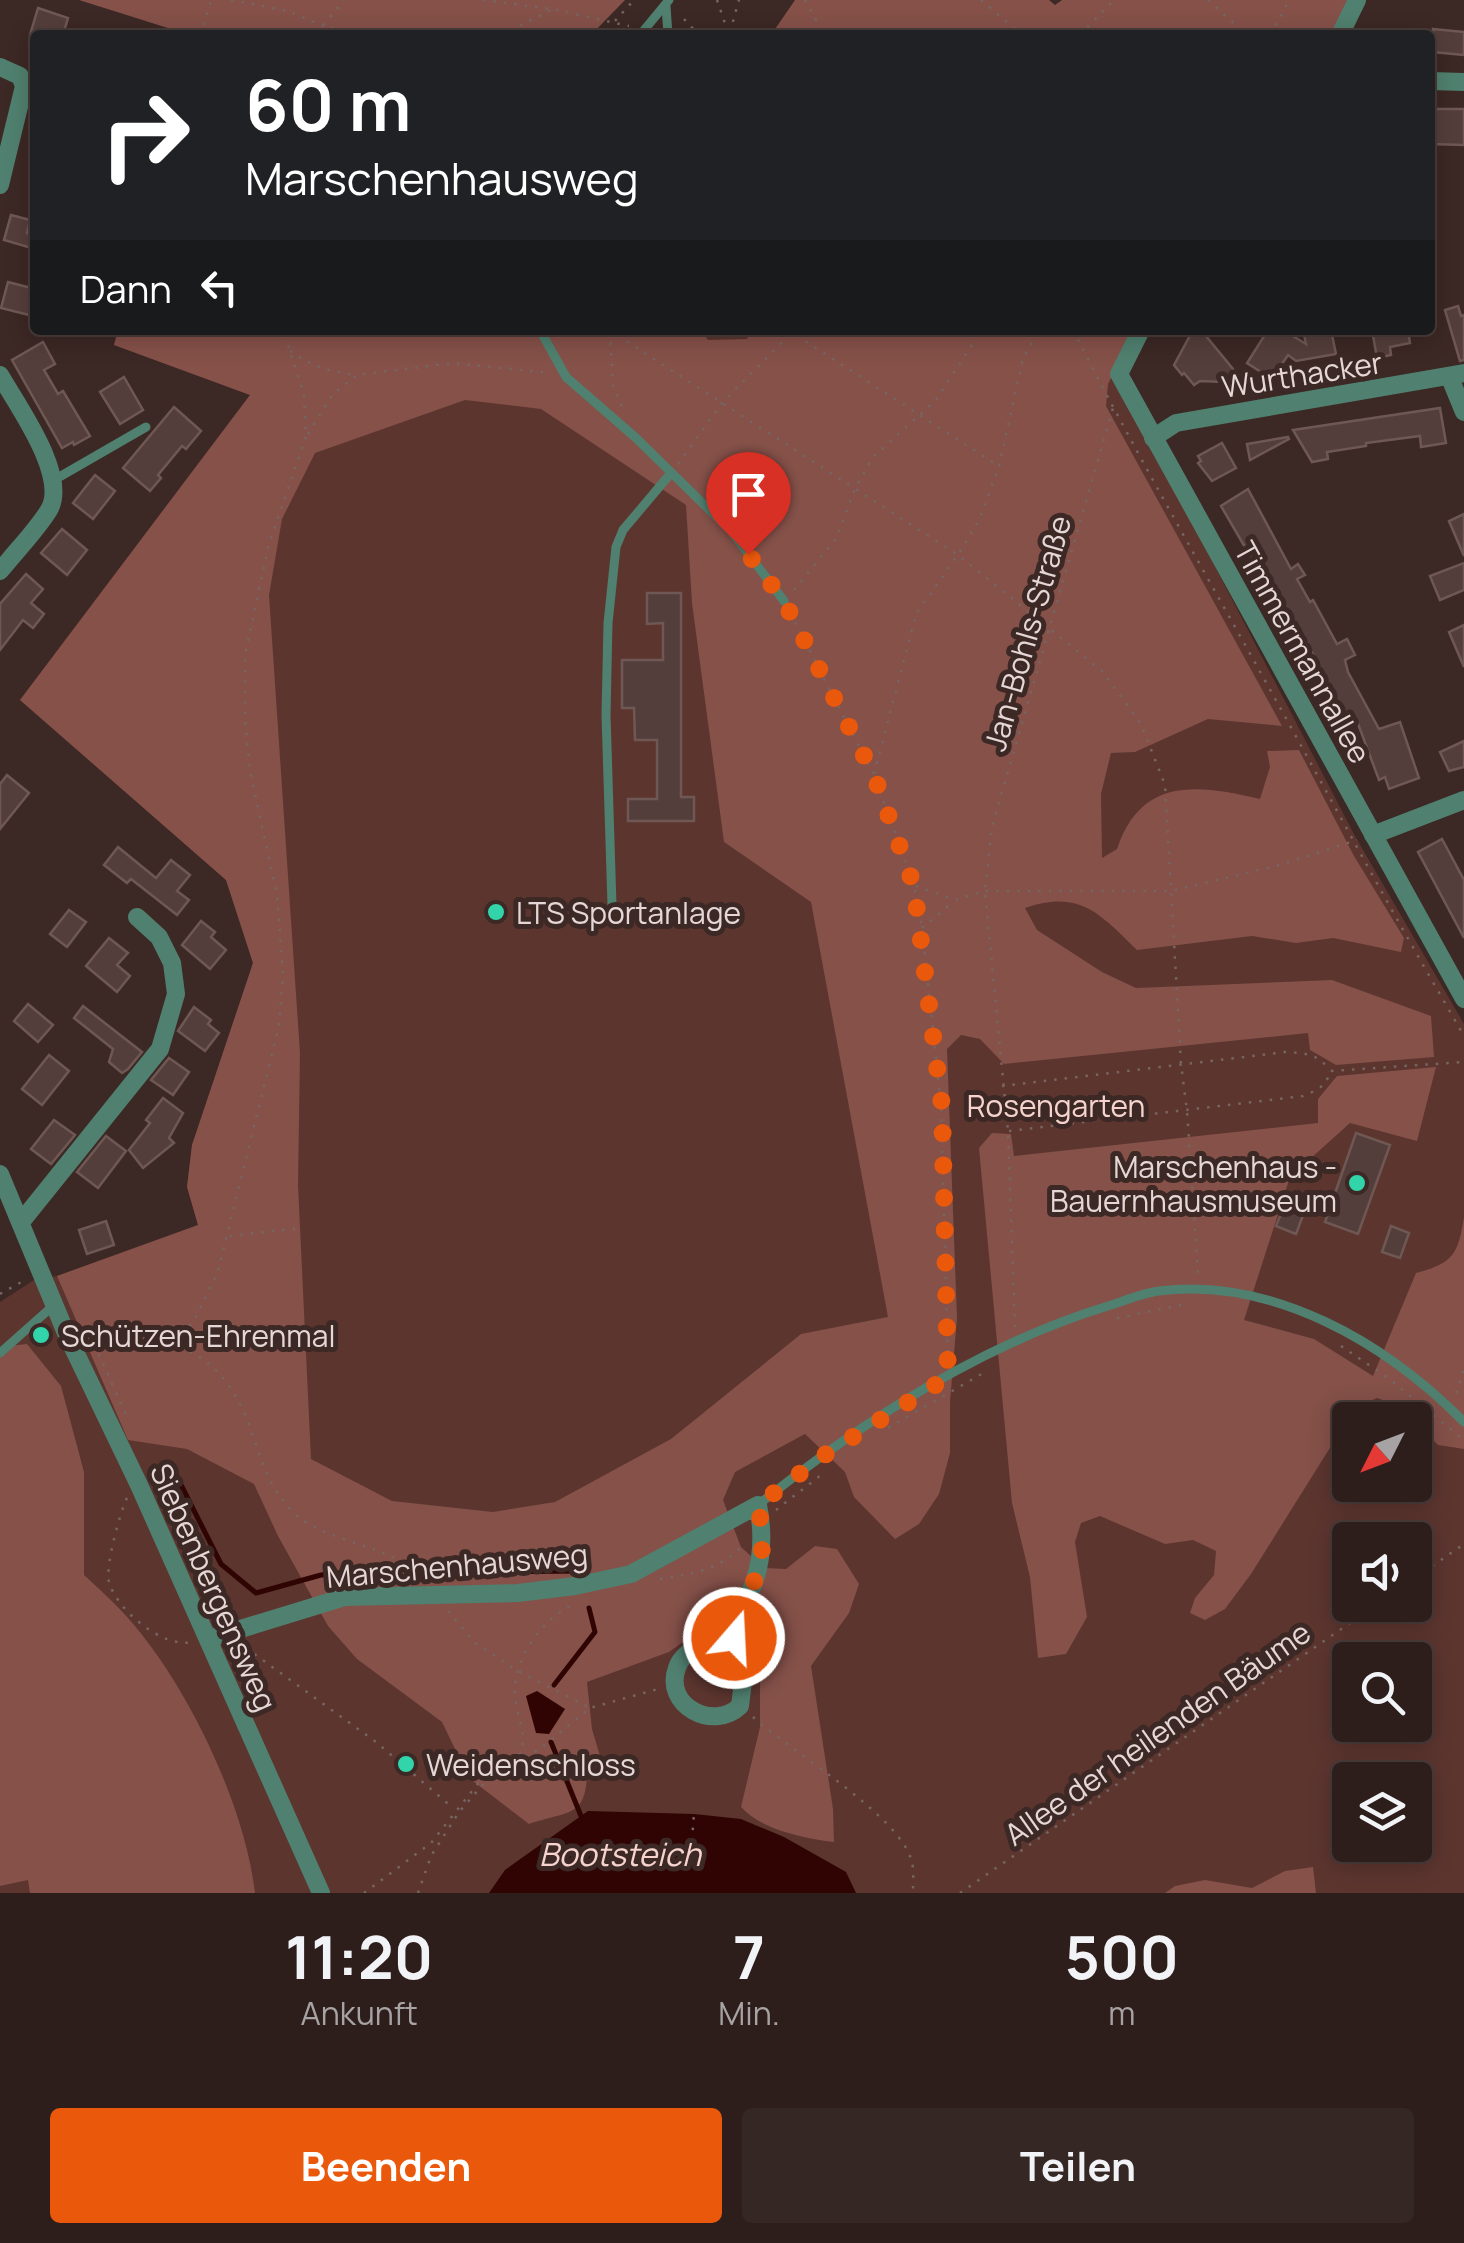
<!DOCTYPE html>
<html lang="de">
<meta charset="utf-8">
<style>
body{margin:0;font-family:Manrope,sans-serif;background:#352724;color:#f1f3f6;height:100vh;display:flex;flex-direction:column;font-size:38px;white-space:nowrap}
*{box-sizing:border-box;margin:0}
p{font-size:32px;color:#a7a2a3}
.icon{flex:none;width:55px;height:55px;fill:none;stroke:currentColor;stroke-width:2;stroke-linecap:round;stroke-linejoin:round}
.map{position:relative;height:1893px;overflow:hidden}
.drawer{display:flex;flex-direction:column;background:#2d1e1b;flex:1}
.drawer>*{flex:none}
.top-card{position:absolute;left:30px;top:30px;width:1405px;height:305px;border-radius:10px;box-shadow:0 5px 25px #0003,0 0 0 2px #483c3a;background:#202124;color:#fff;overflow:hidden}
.needle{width:65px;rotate:228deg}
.controls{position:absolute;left:1332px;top:1402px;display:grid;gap:20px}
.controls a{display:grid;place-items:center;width:100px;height:100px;border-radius:10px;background:#2d1e1b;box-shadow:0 5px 25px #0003,0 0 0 2px #483c3a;font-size:50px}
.pin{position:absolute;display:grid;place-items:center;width:85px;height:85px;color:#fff;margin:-102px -42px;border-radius:50% 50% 50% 0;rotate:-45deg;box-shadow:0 0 10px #0007}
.pin .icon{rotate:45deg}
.me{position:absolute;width:110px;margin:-55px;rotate:19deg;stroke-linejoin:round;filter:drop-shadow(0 0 8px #0008)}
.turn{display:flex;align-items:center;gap:35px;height:210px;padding:0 50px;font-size:45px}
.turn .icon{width:130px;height:130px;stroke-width:2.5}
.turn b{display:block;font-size:70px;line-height:85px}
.then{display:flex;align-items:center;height:95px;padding:0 50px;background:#0003;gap:20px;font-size:38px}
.eta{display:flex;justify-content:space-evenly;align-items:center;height:170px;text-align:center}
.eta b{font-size:60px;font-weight:700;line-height:70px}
.cta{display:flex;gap:20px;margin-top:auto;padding:20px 50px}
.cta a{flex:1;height:115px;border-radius:10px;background:#ea580c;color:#fff;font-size:40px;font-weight:700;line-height:115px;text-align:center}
.cta a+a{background:#352724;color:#f1f3f6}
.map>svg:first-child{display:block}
</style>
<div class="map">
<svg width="1464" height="1893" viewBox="0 0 1464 1893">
<rect width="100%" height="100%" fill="#3c2824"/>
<path fill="#5c352f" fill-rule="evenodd" d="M 118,330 L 1138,330 L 1117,374 L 1128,399 L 1355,836 L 1464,1024 L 1464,1893 L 0,1893 L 0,1302 L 34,1280 L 57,1276 L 198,1225 L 187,1187 L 192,1145 L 253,963 L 226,880 L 20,700 L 250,395 L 114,345 ZM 1350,1420 L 1415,1420 L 1415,1485 L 1350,1485 ZM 1350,1540 L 1415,1540 L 1415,1605 L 1350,1605 ZM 1350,1660 L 1415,1660 L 1415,1725 L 1350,1725 ZM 1350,1780 L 1415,1780 L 1415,1845 L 1350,1845 Z"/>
<g fill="#855149" fill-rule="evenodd">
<path d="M 79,0 L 625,0 L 591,35 L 190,35 Z"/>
<path d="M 795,0 L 1049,0 L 1055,5 L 1062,0 L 1351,0 L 1333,35 L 771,35 Z"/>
<path d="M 118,330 L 701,330 L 708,340 L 747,339 L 751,330 L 1135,330 L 1108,384 L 1106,406 L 1282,726 L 1208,719 L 1135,752 L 1111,753 L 1101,794 L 1102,858 L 1117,849 C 1141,777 1197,784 1260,799 L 1270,767 L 1267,751 L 1299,750 L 1354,856 L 1404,938 L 1401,952 L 1333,938 L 1296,943 L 1252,936 L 1137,950 C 1100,914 1080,889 1025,908 L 1037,930 L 1102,972 L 1136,988 L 1332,980 L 1431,1016 L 1434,1057 L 1336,1065 L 1310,1050 L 1308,1033 L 1004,1064 L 980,1039 L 961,1035 L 947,1049 L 957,1318 L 950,1402 L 950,1453 L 939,1494 L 919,1524 L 895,1539 L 854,1497 L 845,1472 L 805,1434 L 735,1472 L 723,1500 L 741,1547 L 764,1568 L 786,1569 L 815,1546 L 837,1549 L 859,1584 L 849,1613 L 811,1666 L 833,1809 L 834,1842 C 803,1838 762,1830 741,1807 L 760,1727 L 760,1651 L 747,1627 L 708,1624 L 669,1652 L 587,1682 L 592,1729 L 600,1756 L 587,1768 C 587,1818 571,1810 529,1824 L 469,1778 L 442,1722 L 357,1659 L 328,1626 L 278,1536 L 254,1484 L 187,1449 L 128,1440 L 57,1276 L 198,1225 L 187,1187 L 192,1145 L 253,963 L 226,880 L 20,700 L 250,395 L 114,345 ZM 465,400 L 541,409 L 686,505 L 692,603 L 724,842 L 811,902 L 888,1317 L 801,1334 L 671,1439 L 555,1502 L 493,1512 L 392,1501 L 311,1459 L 298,1185 L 300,1053 L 269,595 L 282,519 L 315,453 Z"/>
<path d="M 1436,1067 L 1417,1141 L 1350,1123 L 1290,1177 L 1244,1320 L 1314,1339 L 1373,1376 L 1416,1273 C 1453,1263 1458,1255 1464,1217 L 1464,1449 L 1438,1445 L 1400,1406 L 1377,1398 L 1363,1404 L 1348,1419 L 1251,1574 L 1225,1609 L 1205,1620 L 1190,1613 L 1195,1598 L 1214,1575 L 1216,1551 L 1193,1540 L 1165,1544 L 1100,1516 L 1081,1523 L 1075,1542 L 1087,1617 L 1066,1654 L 1038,1658 L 1030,1577 L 1012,1503 L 979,1148 L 992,1133 L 1011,1134 L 1014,1156 L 1318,1123 L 1318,1099 L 1337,1076 Z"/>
<path d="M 27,1344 L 61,1386 L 84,1472 L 84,1575 C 99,1589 115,1603 128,1618 C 187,1684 245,1805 255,1893 L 30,1893 L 28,1880 L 0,1886 L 0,1347 Z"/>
<path d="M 1313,1867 L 1316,1893 L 1165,1893 L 1175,1886 L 1205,1880 L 1252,1888 L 1285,1871 Z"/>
</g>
<g fill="#2f0402">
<path d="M 537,1691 L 565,1709 L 549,1734 L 536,1733 L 526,1696 Z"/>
<path d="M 588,1811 L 694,1814 L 741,1819 L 784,1837 L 846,1872 L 856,1893 L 489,1893 L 505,1870 Z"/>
</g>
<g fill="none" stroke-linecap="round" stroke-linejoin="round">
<g stroke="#2f0402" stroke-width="5">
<path d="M 176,1475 L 221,1564 L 256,1593 L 321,1575 L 400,1566"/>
<path d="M 416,1568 L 471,1572 L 579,1571"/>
<path d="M 554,1685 L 595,1632 L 589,1608"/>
<path d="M 551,1742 L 581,1816"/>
</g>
</g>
<g fill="#543e3b" stroke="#6f5854" stroke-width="2.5">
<path d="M 38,8 L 68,18 L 63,35 L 30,35 Z"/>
<path d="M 1433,29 L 1464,32 L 1464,55 L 1433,52 Z"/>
<path d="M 1430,109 L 1464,109 L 1464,145 L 1430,144 Z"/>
<path d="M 11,215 L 30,220 L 27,233 L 35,235 L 35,249 L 4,240 Z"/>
<path d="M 8,282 L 35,289 L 29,315 L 1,308 Z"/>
<path d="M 1458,306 L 1461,316 L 1464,315 L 1464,360 L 1460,361 L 1445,310 Z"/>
<path d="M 1193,330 L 1201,330 L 1238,375 L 1223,382 L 1200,381 L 1194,385 L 1184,373 L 1182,375 L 1174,365 Z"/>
<path d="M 1268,330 L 1283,330 L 1306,344 L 1303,330 L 1331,330 L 1336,354 L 1296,361 L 1288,355 L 1272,379 L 1247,363 Z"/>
<path d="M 1372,330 L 1408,330 L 1410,343 L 1390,347 L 1391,355 L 1377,358 Z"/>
<path d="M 43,342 L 55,364 L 44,370 L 58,394 L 63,391 L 90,436 L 74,445 L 73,442 L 62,448 L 12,360 Z"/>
<path d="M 124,377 L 143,410 L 120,424 L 100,392 Z"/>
<path d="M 174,407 L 201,431 L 186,449 L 182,446 L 158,475 L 161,478 L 150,491 L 123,468 Z"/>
<path d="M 1440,408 L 1446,443 L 1421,447 L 1420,436 L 1366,443 L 1366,446 L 1327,452 L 1328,459 L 1312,462 L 1293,430 Z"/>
<path d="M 1288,437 L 1289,439 L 1250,460 L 1247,444 Z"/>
<path d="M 1222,443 L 1236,468 L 1212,481 L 1198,463 L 1201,461 L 1198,456 Z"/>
<path d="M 95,475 L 115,491 L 93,519 L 73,503 Z"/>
<path d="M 1248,489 L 1291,569 L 1298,564 L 1305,575 L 1297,579 L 1310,602 L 1313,600 L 1337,644 L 1347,639 L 1355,655 L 1345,660 L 1348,672 L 1379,729 L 1400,722 L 1419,778 L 1389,789 L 1385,777 L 1379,780 L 1357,721 L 1346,727 L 1324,676 L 1320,678 L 1313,664 L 1317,662 L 1303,635 L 1300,637 L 1282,604 L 1278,606 L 1265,583 L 1270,580 L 1257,559 L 1253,561 L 1221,506 Z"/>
<path d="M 1464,514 L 1464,556 L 1449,521 Z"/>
<path d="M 62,529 L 87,550 L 67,575 L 41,553 Z"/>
<path d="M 1464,563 L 1464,590 L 1440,600 L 1430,576 Z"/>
<path d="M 26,574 L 43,589 L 31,603 L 44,614 L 33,628 L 23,620 L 0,650 L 0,604 Z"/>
<path d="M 647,593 L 681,593 L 681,797 L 694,797 L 694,821 L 628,821 L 628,799 L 657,799 L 657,740 L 635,740 L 634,708 L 622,708 L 622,660 L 663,660 L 663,623 L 647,624 Z"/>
<path d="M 1464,625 L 1464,667 L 1449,632 Z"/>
<path d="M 1464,741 L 1464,767 L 1449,771 L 1440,752 Z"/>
<path d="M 7,775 L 29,793 L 0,829 L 0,784 Z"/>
<path d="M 1442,839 L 1464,880 L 1464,938 L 1418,852 Z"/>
<path d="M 118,847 L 156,878 L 171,860 L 190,875 L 177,891 L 189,900 L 177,915 L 131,879 L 127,883 L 104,865 Z"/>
<path d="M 69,910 L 86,922 L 67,947 L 50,934 Z"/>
<path d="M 201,921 L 215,932 L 211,937 L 226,950 L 210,969 L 182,945 Z"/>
<path d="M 109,938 L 128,953 L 117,965 L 130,976 L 117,992 L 86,966 Z"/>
<path d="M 28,1004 L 53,1025 L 38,1042 L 14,1021 Z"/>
<path d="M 83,1006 L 142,1052 L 128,1069 L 122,1073 L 109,1062 L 113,1049 L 74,1018 Z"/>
<path d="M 194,1007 L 211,1020 L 208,1024 L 219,1033 L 205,1051 L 178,1031 Z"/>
<path d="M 49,1055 L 69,1071 L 42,1105 L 22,1089 Z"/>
<path d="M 169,1058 L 189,1072 L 173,1095 L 151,1080 Z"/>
<path d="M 163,1098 L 183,1113 L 169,1138 L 174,1143 L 143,1168 L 129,1150 L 150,1123 L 146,1120 Z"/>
<path d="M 54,1120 L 75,1135 L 51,1164 L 31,1149 Z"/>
<path d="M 1356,1133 L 1390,1145 L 1358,1234 L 1325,1222 Z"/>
<path d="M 106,1136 L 126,1151 L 98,1188 L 77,1172 Z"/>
<path d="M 1286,1202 L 1305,1210 L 1296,1234 L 1276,1226 Z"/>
<path d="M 106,1221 L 114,1245 L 87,1254 L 79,1230 Z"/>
<path d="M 1391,1226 L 1409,1233 L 1400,1258 L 1382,1252 Z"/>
</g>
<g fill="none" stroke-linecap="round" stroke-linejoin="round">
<g stroke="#776562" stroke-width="2.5" stroke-dasharray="2.5 8" stroke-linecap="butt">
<path d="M 231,0 L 288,11 L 323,26 L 362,35"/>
<path d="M 483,0 L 552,9 L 629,26"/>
<path d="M 717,0 L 729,35"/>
<path d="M 805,0 L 824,35"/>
<path d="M 981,0 L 1022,35"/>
<path d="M 1208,0 L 1247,35"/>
<path d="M 684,19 L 699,35"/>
<path d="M 615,21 L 634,0"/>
<path d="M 730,32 L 739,0"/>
<path d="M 201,35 L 211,0"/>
<path d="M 320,35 L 323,26 L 344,0"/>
<path d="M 501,35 L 551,10"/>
<path d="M 1080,35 L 1114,0"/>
<path d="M 1271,35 L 1289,0"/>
<path d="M 609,330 L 958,555 L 1102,671 L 1141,724 L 1165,785 L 1181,1064 L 1187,1111 L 1198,1274"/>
<path d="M 788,330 L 997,465"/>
<path d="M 1073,330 C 1133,448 1199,562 1263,677 C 1324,786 1382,895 1445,1003"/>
<path d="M 610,332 L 613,386 L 622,407"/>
<path d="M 290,351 C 311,366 330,372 356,375"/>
<path d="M 308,434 L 333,394 L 357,375 L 453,363 L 550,373"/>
<path d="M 678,464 L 722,403 L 794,330"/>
<path d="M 794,590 L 836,539 L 855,489 L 873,457 L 935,401 L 972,345 L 977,330"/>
<path d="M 790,613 L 874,775 L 914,885 L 922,928 L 941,1105 L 948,1361"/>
<path d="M 874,774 L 916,614 L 958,555 L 980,518 L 999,466 L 1023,358 L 1039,330"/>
<path d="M 916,886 L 955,900 L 985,891 L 1171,891 L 1280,865 L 1357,840"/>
<path d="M 922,928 L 954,901"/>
<path d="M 1449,1010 L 1464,1036"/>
<path d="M 1331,1071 L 1464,1062"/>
<path d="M 1002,1086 L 1285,1052 C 1305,1053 1319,1054 1330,1071"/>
<path d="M 1009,1131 L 1303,1096 C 1315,1091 1326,1087 1329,1074"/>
<path d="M 230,1236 L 300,1228"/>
<path d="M 0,1294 L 25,1280"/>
<path d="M 1117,1318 L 1182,1305"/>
<path d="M 1015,1327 L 1008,1131 L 985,891 L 992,827 L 1113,408 L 1117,405"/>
<path d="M 87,1335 C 168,1335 221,1345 251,1430 C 261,1460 269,1487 292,1511 C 318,1537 364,1542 396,1559 C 405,1564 413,1572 421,1578"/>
<path d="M 90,1335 L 127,1417"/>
<path d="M 177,1343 L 196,1317 L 218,1271 L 279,1026 L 283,974 L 277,895 L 250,771 L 245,720 L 245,655 L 269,544 L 306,436 L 304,393 L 289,350 L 287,330"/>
<path d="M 1341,1346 L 1388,1378 L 1464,1440"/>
<path d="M 1456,1393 L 1464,1369"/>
<path d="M 888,1428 L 985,1372"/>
<path d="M 127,1498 C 120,1512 105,1567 109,1582 C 116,1609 163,1649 192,1642"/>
<path d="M 776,1510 L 821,1475"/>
<path d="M 1415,1578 L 1464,1544"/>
<path d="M 660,1579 C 691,1574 721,1570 743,1545"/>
<path d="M 448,1611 L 474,1642 L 516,1670 L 590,1708"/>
<path d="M 246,1648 L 376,1742 L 453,1808"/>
<path d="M 753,1717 C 790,1751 901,1816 912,1862 C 914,1871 913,1883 913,1893"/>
<path d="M 691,1851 L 694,1814"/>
<path d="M 364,1893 L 431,1843 L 483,1777 L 521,1753 C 527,1733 517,1717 515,1697 C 512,1663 540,1620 571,1606"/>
<path d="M 418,1893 L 431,1856 L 459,1812 L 486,1781 L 541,1748 L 590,1708 L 658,1689"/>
<path d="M 960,1893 L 1376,1605"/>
</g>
<g stroke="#50806f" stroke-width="9">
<path d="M 666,6 L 668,35"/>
<path d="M 640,35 L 669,0"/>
<path d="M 540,330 L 566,377 L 636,438 L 731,531 L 784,601"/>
<path d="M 54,480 L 146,427"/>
<path d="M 612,905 L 606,715 L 608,623 L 616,547 L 623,530 L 671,473"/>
<path d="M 0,1353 L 54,1305"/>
<path d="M 758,1505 C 861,1422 980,1345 1108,1306 C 1124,1301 1142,1293 1159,1291 C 1274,1277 1386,1343 1464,1422"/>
</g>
<g stroke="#50806f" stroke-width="18">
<path d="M 1340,35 L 1357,0"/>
<path d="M 0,67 L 20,76 L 24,86 L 0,185"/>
<path d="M 1430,81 L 1464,82"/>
<path d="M 1141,330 L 1119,374 L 1464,999"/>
<path d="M 0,375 C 17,405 69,476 49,510 C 36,531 16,551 0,571"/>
<path d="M 1450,378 L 1464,412"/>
<path d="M 1153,438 L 1176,423 L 1464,373"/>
<path d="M 1373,835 L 1464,800"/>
<path d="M 0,1174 L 66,1333 L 139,1485 L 321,1893"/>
<path d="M 21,1222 L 160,1049 L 176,994 L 172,963 L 159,937 L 137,917"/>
<path d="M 208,1639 L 345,1597 L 518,1593 L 575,1586 L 631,1574 L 758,1505 C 768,1556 756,1606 712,1638 C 700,1647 682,1652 677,1668 C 663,1705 713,1732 740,1706 L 743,1682 L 729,1622"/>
</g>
</g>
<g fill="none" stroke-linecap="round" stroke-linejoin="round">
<path stroke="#ea580c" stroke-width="18" stroke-dasharray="0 32.4" d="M 734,1638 L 729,1622 C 760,1580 768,1558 758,1505 L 826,1454 L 948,1377 L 942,1106 L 914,886 L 874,775 L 784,601 L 748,554"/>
</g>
<g fill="#32d4a9" stroke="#3c2824" stroke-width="4">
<circle cx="496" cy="912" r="10"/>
<circle cx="1357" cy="1183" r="10"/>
<circle cx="41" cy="1335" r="10"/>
<circle cx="406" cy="1764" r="10"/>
</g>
<g text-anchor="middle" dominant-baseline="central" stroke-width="10" stroke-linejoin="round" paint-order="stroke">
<g font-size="30" fill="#e5d7d5" stroke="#3c2824">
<text transform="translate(1302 374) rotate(-9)">Wurthacker</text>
<text transform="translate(1027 633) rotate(-74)">Jan-Bohls-Straße</text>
<text transform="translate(1303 652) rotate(61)">Timmermannallee</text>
<text transform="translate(457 1565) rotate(-5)">Marschenhausweg</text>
<text transform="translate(214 1587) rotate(66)">Siebenbergensweg</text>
<text transform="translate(1157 1733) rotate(-35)">Allee der heilenden Bäume</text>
</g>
<g font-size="30" fill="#e5d7d5" stroke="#3c2824" text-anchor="start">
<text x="516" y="912">LTS Sportanlage</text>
<text x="1337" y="1166" text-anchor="end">Marschenhaus -<tspan x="1337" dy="34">Bauernhausmuseum</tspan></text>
<text x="61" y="1335">Schützen-Ehrenmal</text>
<text x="426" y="1764">Weidenschloss</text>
</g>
<g font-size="30" fill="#f6d3cc" stroke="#3c2824">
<text x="1056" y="1105">Rosengarten</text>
</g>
<g font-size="32" font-style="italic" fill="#f6d3cd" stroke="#3c2824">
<text x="620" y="1854">Bootsteich</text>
</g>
</g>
</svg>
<div class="controls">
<a><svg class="needle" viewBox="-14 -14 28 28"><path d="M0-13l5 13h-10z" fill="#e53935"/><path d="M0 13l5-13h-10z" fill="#a7a2a3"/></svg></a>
<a><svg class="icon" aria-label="sound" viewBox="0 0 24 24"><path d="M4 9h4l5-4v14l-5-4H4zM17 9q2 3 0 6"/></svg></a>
<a><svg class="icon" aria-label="search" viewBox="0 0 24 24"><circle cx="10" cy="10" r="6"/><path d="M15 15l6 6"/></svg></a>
<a><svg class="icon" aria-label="layers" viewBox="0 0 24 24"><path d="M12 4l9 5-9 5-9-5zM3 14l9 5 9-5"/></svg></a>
</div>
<div class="pin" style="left:748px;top:554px;background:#d93025"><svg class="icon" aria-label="arrive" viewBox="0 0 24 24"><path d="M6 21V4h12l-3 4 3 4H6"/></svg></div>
<svg class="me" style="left:734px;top:1638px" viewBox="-20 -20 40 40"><circle r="17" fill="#ea580c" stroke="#fff" stroke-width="3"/><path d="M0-11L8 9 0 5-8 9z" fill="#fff"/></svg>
<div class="top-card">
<div class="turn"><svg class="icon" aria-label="right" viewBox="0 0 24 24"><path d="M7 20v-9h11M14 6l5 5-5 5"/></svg><div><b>60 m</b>Marschenhausweg</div></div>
<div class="then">Dann<svg class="icon" aria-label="left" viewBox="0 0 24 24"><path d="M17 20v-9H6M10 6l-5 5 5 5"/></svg></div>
</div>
</div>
<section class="drawer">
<div class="eta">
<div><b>11:20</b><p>Ankunft</p></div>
<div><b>7</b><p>Min.</p></div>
<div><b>500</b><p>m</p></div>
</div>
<div class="cta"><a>Beenden</a><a>Teilen</a></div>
</section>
